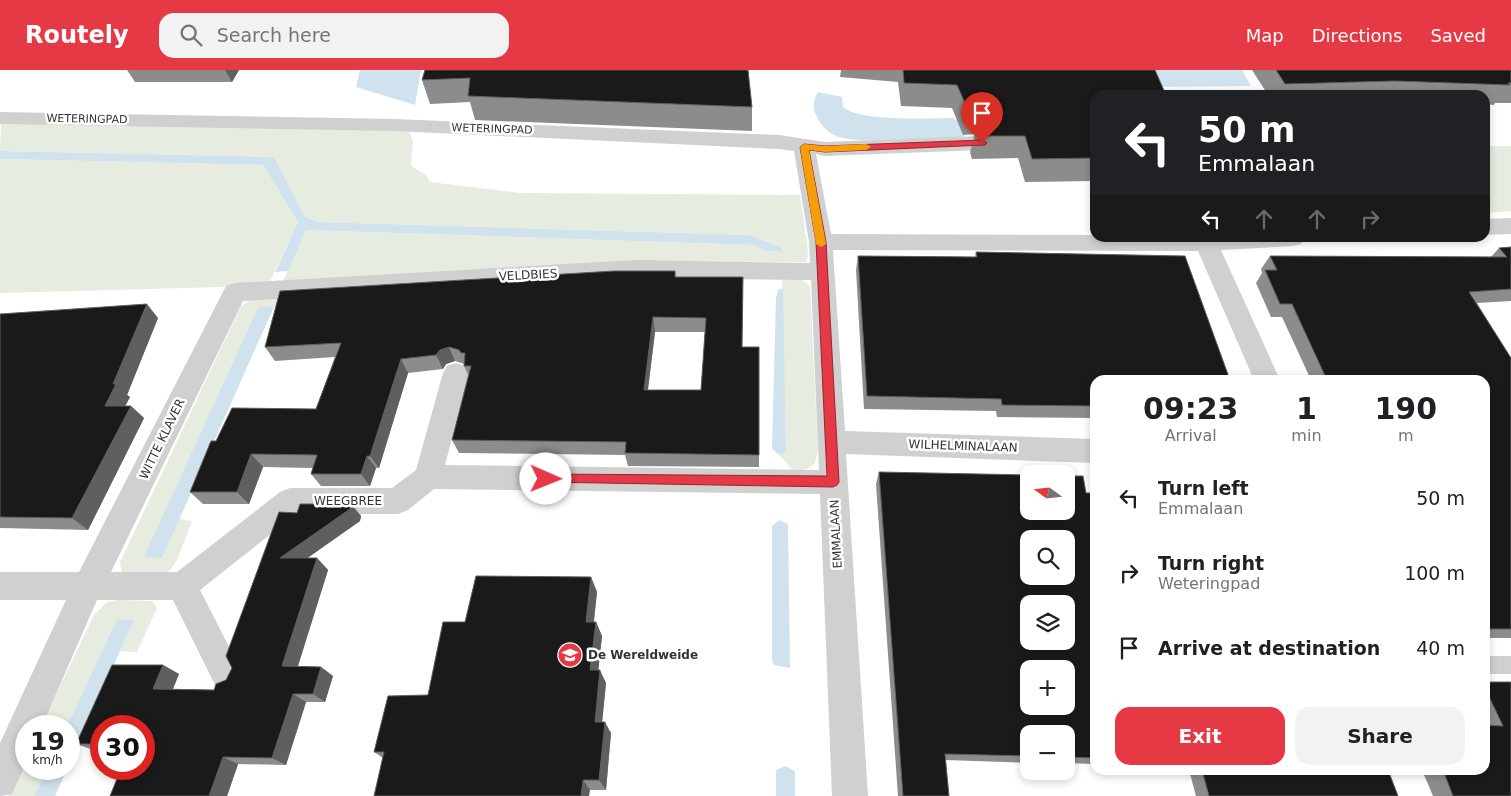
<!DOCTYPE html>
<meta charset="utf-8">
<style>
body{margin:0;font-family:"DejaVu Sans",sans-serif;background:#f2f2f2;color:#202124;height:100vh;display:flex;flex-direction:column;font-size:19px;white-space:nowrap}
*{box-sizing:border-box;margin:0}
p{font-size:16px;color:#757577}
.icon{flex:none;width:28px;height:28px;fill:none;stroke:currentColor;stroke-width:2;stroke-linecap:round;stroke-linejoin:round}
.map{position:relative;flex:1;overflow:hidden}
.side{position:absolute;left:1090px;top:305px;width:400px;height:400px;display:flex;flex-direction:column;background:#fff;border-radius:15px;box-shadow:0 2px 8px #0003}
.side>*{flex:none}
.top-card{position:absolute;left:1090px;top:20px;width:400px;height:152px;border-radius:15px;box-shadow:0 2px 8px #0003;background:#202124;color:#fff;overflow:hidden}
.needle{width:32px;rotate:285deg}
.fabs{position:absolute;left:1020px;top:395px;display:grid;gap:10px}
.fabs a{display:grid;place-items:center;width:55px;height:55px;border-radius:10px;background:#fff;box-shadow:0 2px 8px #0003;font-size:25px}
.speed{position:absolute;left:15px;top:645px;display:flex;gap:10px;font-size:25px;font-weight:700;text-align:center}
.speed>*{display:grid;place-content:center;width:65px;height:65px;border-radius:50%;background:#fff;box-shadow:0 2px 8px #0003;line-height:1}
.speed small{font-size:12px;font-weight:400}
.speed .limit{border:8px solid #d22;background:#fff;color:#111}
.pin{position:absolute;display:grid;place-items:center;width:42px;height:42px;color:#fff;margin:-51px -21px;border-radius:50% 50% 50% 0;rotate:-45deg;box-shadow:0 0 5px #0007}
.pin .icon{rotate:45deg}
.me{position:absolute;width:55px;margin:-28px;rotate:91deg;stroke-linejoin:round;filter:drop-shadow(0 0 4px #0008)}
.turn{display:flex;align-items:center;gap:18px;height:105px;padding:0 25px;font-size:22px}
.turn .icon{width:65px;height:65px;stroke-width:2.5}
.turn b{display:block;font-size:35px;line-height:42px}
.lanes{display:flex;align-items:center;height:48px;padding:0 25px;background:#0003;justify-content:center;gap:25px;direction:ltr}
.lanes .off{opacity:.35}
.eta{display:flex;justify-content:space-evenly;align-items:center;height:85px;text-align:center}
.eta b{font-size:30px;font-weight:700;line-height:35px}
.cta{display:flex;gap:10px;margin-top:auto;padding:10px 25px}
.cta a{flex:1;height:58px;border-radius:15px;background:#e63946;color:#fff;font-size:20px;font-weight:700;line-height:58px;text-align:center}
.cta a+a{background:#f2f2f2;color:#202124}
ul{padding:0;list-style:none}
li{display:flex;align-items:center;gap:15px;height:75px;padding:0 25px}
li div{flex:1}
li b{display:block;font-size:19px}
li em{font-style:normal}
header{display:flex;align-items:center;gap:30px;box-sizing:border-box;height:70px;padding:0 25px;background:#e63946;color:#fff}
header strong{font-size:24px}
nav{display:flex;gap:28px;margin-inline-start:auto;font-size:18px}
.search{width:350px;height:45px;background:#f2f2f2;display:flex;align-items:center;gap:12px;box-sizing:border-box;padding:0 18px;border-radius:15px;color:#757577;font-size:19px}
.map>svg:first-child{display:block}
</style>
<header>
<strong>Routely</strong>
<div class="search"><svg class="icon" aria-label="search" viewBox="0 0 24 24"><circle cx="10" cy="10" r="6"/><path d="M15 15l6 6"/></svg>Search here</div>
<nav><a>Map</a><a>Directions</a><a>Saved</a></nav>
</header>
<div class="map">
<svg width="1511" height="726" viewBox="0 0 1511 726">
<rect width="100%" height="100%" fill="#fff"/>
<g fill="#e6ecdf">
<path d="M 1,54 L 278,56 L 408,60 L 413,71 L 411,96 L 426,105 L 430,112 L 521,123 L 800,125 L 808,181 L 807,192 L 638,191 L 283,211 L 306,160 L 753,175 L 766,181 L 782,180 L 749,165 L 318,152 L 305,147 L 274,87 L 0,81 Z"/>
<path d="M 1485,76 L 1511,76 L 1511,141 L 1485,143 Z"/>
<path d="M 0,89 L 263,95 L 298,152 L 270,211 L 221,217 L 0,223 Z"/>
<path d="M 782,206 C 793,208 803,207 810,217 L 818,380 L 815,393 L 807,399 L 794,401 L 778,384 L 786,382 Z"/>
<path d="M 283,226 L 278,237 L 265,236 L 162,488 L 179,449 L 192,451 L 177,490 L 166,506 L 127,506 L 122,502 L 120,492 L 241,236 L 253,228 Z"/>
<path d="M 118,530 L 152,531 L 157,538 L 137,582 L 120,581 L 134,550 L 117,549 L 67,656 L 41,656 L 94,545 L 107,532 Z"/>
<path d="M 26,687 L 26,699 L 47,699 L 34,726 L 8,726 Z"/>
</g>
<g fill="#cfe2ee">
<path d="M 360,0 L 421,0 L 415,35 L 356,17 Z"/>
<path d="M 1092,0 L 1242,0 L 1251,16 L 1147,17 Z"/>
<path d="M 818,22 L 842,27 L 843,37 C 860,52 929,48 953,48 L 964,54 L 969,60 L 962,68 C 935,69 852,76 832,64 C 825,60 820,53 817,47 C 812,38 813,30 818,22 Z"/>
<path d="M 0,81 L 274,87 L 305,147 L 318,152 L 749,165 L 781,178 L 782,181 L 766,181 L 753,175 L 306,160 L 288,201 L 275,202 L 298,152 L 263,95 L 0,89 Z"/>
<path d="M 780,219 L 783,219 L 786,383 L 778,384 L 772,379 L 776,228 L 778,220 Z"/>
<path d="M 265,236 L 274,237 L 162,488 L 144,487 L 258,238 Z"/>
<path d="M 779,450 L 788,454 L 790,598 L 774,595 L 772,590 L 772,456 Z"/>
<path d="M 117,549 L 134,550 L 69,695 L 69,656 L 67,656 Z"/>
<path d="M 785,696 L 795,701 L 795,726 L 776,726 L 776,700 Z"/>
<path d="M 47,699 L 67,699 L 55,726 L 34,726 Z"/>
</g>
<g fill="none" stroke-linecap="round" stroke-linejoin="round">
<rect fill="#d0d0d0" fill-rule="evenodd" x="1485" y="586" width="26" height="18"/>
<g fill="#d0d0d0" fill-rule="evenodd">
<path d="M 0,42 L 395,49 L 779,65 L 825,72 L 982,66 L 989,68 L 993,73 L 989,78 L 982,80 L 825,86 L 816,84 L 831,164 L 1095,165 L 1095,168 L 1305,168 L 1301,174 L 1293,176 L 1221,180 L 1280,310 L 1254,310 L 1198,181 L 833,180 L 845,361 L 1095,369 L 1095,393 L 846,384 L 868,726 L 832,726 L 820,424 L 434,419 L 408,440 L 398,444 L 296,444 L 200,520 L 244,606 L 240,617 L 228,622 L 216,617 L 173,530 L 97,530 L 42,656 L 26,656 L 26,693 L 12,724 L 0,726 L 0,673 L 66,530 L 0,530 L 0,502 L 79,502 L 226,216 L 235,213 L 635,190 L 810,193 L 809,172 L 794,81 L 779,79 L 395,61 L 0,54 ZM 635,208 L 811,210 L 819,400 L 445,395 L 469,303 L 465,296 L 456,293 L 447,296 L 443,303 L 416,400 L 392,418 L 290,418 L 280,422 L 177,502 L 111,502 L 243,231 Z"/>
<path d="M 1511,148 L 1511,164 L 1485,165 L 1485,149 Z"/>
</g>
</g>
<g fill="#8c8c8c" fill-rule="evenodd">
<path d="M 127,0 L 239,0 L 232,12 L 135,12 Z"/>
<path d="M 425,0 L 752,37 L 752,61 L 475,50 L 470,32 L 430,34 L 422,10 Z"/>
<path d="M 841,0 L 1155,0 L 1095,25 L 1095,111 L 1025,112 L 1018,88 L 972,89 L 970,82 L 975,64 L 963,65 L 952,38 L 901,36 L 898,12 L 840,7 Z"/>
<path d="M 1252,0 L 1511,0 L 1511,33 L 1495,33 L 1494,35 L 1485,34 L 1485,25 L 1268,25 Z"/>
<path d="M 1511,177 L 1511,231 L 1477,233 L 1511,288 L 1511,568 L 1485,568 L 1485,310 L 1311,310 L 1282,247 L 1271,247 L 1256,213 L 1262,203 L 1261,199 L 1270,186 L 1491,187 L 1499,178 Z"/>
<path d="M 976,182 L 1095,310 L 1095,348 L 997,347 L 996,341 L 864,339 L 856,200 L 858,186 L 975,187 Z"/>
<path d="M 675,201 L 676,207 L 743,222 L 742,277 L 759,277 L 759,397 L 628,396 L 625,385 L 459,383 L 452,370 L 468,305 L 464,296 L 464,294 L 455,291 L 446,294 L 443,299 L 408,303 L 379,398 L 376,398 L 370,416 L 321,416 L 311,404 L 313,398 L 263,397 L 249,434 L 203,434 L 190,422 L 216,371 L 316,339 L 335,287 L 275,291 L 265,277 ZM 655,262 L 705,262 L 701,320 L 648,320 Z"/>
<path d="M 0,244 L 158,248 L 127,325 L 130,327 L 125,336 L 131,336 L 144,348 L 88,460 L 0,458 Z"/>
<path d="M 879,402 L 1086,423 L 1095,423 L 1095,694 L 1066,693 L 1066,664 L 1029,664 L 1029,693 L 945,690 L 949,726 L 898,726 L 876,414 Z"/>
<path d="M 300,434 L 351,434 L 361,446 L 360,451 L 307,488 L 317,488 L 328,500 L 298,596 L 321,597 L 333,606 L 325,632 L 306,632 L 286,695 L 238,694 L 227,726 L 110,726 L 121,699 L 144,699 L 144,656 L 101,656 L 101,681 L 96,681 L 76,674 L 112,595 L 163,595 L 179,604 L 173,619 L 214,620 L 216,614 L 226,610 L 232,598 L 226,586 L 279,442 L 297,443 Z"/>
<path d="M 591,507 L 597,522 L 594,552 L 596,552 L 602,566 L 598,600 L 606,613 L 602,652 L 611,663 L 606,720 L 590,720 L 383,688 L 374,682 L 428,625 L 465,552 Z"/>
<path d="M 1485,612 L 1511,612 L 1511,726 L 1433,726 L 1422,700 L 1485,700 Z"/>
<path d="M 1189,700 L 1388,700 L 1398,726 L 1196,726 Z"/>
</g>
<g fill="#5f5f5f">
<path d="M 225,0 L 239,0 L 232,12 Z"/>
<path d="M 147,234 L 158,248 L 127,325 L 130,327 L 119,348 L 105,336 L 113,314 Z"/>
<path d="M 653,247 L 655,262 L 646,334 L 644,320 Z"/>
<path d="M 449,277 L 455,291 L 446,294 L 443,299 L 436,285 L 440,280 Z"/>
<path d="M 401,289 L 408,303 L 379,398 L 370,386 Z"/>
<path d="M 131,336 L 144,348 L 88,460 L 72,448 Z"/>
<path d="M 251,384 L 263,397 L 249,434 L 237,422 Z"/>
<path d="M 367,386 L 376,398 L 370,416 L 361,404 Z"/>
<path d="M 351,434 L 361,446 L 360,451 L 292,499 L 280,488 Z"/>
<path d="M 317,488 L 328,500 L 295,605 L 282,596 Z"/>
<path d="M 591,507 L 597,522 L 592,566 L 586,552 Z"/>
<path d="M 596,552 L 602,566 L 597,613 L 590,600 Z"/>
<path d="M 163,595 L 179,604 L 169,628 L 153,619 Z"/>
<path d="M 321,597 L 333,606 L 325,632 L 313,624 Z"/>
<path d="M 600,600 L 606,613 L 601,663 L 595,652 Z"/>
<path d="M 293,624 L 306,632 L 286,695 L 272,688 Z"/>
<path d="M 605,652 L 611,663 L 606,720 L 599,710 Z"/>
<path d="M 223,687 L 238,694 L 227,726 L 209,726 Z"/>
<path d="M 583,710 L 590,720 L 589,726 L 581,726 Z"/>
</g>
<g fill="#1a1a1a" stroke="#5f5f5f" fill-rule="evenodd">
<path d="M 425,0 L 748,0 L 752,37 L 468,26 L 470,8 L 422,10 Z"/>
<path d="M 903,0 L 1155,0 L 1166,25 L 1095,25 L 1095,88 L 1032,89 L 1025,66 L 977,66 L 976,59 L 996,57 L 1001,49 L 996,43 L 989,41 L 969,42 L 957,15 L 904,13 Z"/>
<path d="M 1276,0 L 1511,0 L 1511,13 L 1508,13 L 1510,15 L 1395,11 L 1285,14 Z"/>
<path d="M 1511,177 L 1511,219 L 1469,222 L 1511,288 L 1511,559 L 1485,559 L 1485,310 L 1327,310 L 1292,234 L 1280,234 L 1265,200 L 1277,200 L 1270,186 L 1507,187 L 1499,178 Z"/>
<path d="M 976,182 L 1185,186 L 1230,310 L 1095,310 L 1095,336 L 1002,335 L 1001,329 L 867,326 L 858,186 L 977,187 Z"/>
<path d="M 614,201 L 675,201 L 675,207 L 743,207 L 742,277 L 759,277 L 759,385 L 625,383 L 626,372 L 452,370 L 471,296 L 464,296 L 465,283 L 461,283 L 459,280 L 449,277 L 440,280 L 436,285 L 401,289 L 370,386 L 367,386 L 361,404 L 311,404 L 317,385 L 251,384 L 237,422 L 190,422 L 211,371 L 216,371 L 232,338 L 316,339 L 341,273 L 265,277 L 280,221 ZM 653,247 L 706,248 L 701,320 L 644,320 Z"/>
<path d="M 147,234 L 113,314 L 116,314 L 105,336 L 131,336 L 72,448 L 0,447 L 0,244 Z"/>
<path d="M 879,402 L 1029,405 L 1029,441 L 1066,441 L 1066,406 L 1083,406 L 1086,423 L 1095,423 L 1095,688 L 1066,687 L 1066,664 L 1029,664 L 1029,686 L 945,684 L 949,726 L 903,726 ZM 1029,469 L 1066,469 L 1066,506 L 1029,506 ZM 1029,534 L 1066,534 L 1066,571 L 1029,571 ZM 1029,599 L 1066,599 L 1066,636 L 1029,636 Z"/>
<path d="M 300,434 L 351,434 L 350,439 L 280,488 L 317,488 L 282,596 L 321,597 L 313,624 L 293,624 L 272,688 L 223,687 L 209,726 L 110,726 L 121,699 L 144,699 L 144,656 L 101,656 L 101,674 L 76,674 L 112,595 L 163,595 L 153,619 L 214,620 L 216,614 L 226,610 L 232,598 L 226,586 L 279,442 L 297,443 Z"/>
<path d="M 476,506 L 591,507 L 586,552 L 596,552 L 590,600 L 600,600 L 595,652 L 605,652 L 599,710 L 583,710 L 581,726 L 374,726 L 384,682 L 374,682 L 388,626 L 428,625 L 443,552 L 465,552 Z"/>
<path d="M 1485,612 L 1511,612 L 1511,726 L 1453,726 L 1443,700 L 1485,700 L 1485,655 L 1503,656 L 1485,618 Z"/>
<path d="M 1202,700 L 1388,700 L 1398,726 L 1209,726 Z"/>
</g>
<path fill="#e63946" stroke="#96252e" d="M 982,70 L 987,73 L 985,75 L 825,82 L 809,80 L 826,172 L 839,412 L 837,415 L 833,417 L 542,412 L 540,409 L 542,405 L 546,404 L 827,406 L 816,172 L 800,77 L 804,74 L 825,76 Z"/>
<path fill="#f59e0b" d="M 804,74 L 825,76 L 866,74 L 871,77 L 866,80 L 825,82 L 809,80 L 826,174 L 821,177 L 816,174 L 800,77 Z"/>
<defs>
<symbol id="school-disc" viewBox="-11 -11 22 22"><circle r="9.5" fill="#e63946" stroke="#fff"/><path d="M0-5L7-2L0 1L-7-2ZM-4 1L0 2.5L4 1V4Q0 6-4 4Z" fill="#fff"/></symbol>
</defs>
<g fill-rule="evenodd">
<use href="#school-disc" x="556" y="571" width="28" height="28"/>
</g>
<g text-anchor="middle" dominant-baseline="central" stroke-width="5" stroke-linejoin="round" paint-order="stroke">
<g font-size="11" fill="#333" stroke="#fff">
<text transform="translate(87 49) rotate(1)">WETERINGPAD</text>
<text transform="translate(492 59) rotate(2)">WETERINGPAD</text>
</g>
<g font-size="12" fill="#333" stroke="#fff">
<text transform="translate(528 205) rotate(-3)">VELDBIES</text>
<text transform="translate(162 369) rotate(-64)">WITTE KLAVER</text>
<text transform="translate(963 376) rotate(2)">WILHELMINALAAN</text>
<text x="348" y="431">WEEGBREE</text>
<text transform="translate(836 464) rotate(-93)">EMMALAAN</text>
</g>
<g font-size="12" font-weight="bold" fill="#333" stroke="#fff" text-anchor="start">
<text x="588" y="585">De Wereldweide</text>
</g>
</g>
</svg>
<div class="fabs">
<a><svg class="needle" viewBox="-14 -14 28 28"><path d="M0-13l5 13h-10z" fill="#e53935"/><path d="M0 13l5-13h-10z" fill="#757577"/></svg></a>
<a><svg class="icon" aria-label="search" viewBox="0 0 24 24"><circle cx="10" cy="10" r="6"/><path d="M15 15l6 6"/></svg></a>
<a><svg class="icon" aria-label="layers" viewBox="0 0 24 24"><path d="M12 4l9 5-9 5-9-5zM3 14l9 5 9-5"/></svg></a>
<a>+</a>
<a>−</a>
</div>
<div class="speed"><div>19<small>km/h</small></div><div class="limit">30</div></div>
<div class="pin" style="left:982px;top:73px;background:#d93025"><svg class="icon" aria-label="arrive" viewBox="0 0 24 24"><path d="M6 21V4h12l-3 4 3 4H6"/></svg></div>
<svg class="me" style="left:546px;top:409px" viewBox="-20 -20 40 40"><circle r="19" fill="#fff"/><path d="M0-13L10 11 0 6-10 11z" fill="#e63946"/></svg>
<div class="top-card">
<div class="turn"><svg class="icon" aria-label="left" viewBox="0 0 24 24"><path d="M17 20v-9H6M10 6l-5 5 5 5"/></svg><div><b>50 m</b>Emmalaan</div></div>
<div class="lanes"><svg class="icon" aria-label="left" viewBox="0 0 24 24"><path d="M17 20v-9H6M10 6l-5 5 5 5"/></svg><svg class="icon off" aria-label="ahead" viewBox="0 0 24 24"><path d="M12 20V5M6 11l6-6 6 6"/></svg><svg class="icon off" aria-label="ahead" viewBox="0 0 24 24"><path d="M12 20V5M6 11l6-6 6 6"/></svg><svg class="icon off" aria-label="right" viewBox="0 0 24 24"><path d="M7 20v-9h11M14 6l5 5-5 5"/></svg></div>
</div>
<section class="side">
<div class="eta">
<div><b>09:23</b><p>Arrival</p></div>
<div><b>1</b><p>min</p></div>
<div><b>190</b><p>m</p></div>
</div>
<ul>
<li><svg class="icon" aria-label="left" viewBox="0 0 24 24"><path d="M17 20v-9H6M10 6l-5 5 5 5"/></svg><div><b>Turn left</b><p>Emmalaan</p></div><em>50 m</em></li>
<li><svg class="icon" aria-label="right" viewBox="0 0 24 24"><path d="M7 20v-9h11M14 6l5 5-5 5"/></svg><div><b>Turn right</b><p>Weteringpad</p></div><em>100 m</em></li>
<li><svg class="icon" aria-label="arrive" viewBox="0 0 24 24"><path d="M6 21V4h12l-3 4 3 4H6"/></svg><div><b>Arrive at destination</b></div><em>40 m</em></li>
</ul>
<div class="cta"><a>Exit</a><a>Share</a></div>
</section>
</div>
